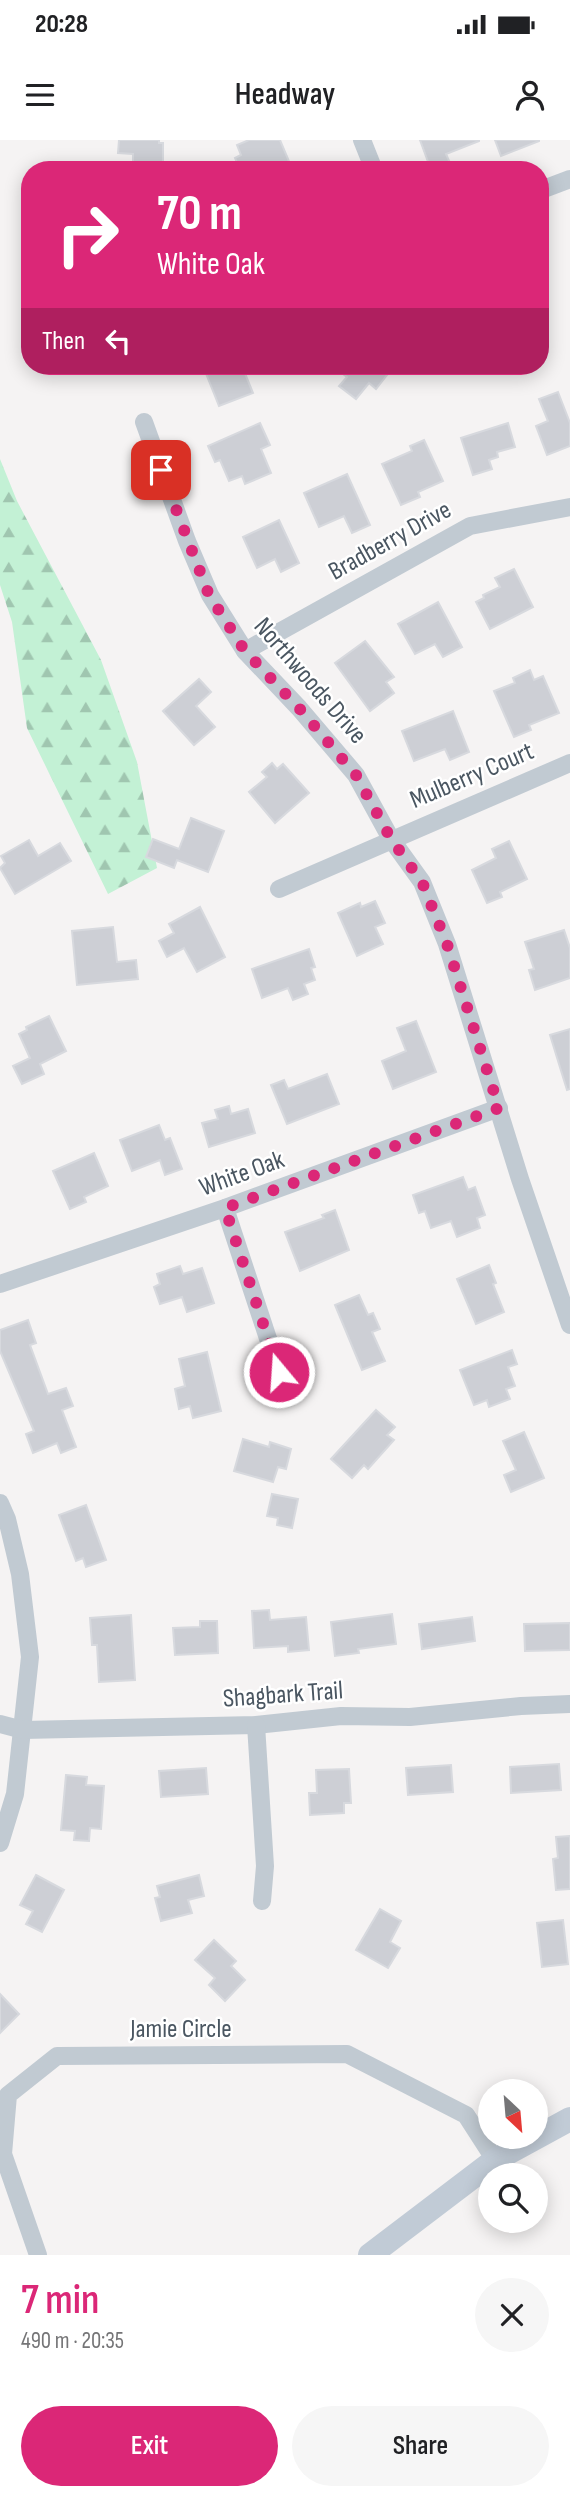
<!DOCTYPE html>
<meta charset="utf-8">
<style>
body{margin:0;font-family:"Sofia Sans Condensed",sans-serif;background:#f6f6f6;color:#202124;height:100vh;display:flex;flex-direction:column;font-size:26px;white-space:nowrap}
*{box-sizing:border-box;margin:0}
p{font-size:23px;color:#757577}
.icon{flex:none;width:38px;height:38px;fill:none;stroke:currentColor;stroke-width:2;stroke-linecap:round;stroke-linejoin:round}
.map{position:relative;height:2115px;overflow:hidden}
.details{display:flex;flex-direction:column;background:#fff;flex:1}
.details>*{flex:none}
.banner{position:absolute;left:21px;top:21px;width:528px;height:214px;border-radius:28px;box-shadow:0 4px 18px #0003;background:#db2777;color:#fff;overflow:hidden}
.needle{width:46px;rotate:154deg}
.buttons{position:absolute;left:478px;top:1939px;display:grid;gap:14px}
.buttons a{display:grid;place-items:center;width:70px;height:70px;border-radius:50%;background:#fff;box-shadow:0 4px 18px #0003;font-size:35px}
.pin{position:absolute;display:grid;place-items:center;width:60px;height:60px;color:#fff;margin:-30px;border-radius:14px;box-shadow:0 4px 10px #0006}
.me{position:absolute;width:77px;margin:-38px;rotate:342deg;stroke-linejoin:round;filter:drop-shadow(0 0 5px #0008)}
.turn{display:flex;align-items:center;gap:24px;height:147px;padding:0 21px;font-size:32px}
.turn .icon{width:91px;height:91px;stroke-width:2.5}
.turn b{display:block;font-size:49px;line-height:60px}
.then{display:flex;align-items:center;height:66px;padding:0 21px;background:#0003;gap:14px;font-size:26px}
.round{display:grid;place-items:center;flex:none;width:74px;height:74px;border-radius:37px;background:#f6f6f6}
.headline{display:flex;align-items:center;justify-content:space-between;height:119px;padding:0 21px}
h1{font-size:42px;font-weight:600;line-height:52px;color:#db2777}
.action{display:flex;gap:14px;margin-top:auto;padding:14px 21px}
.action a{flex:1;height:80px;border-radius:42px;background:#db2777;color:#fff;font-size:28px;font-weight:600;line-height:80px;text-align:center}
.action a+a{background:#f6f6f6;color:#202124}
.status{display:flex;justify-content:space-between;align-items:center;height:49px;padding:0 35px;background:#fff;direction:ltr}
.status svg{height:19px;fill:currentColor}
header{display:flex;justify-content:space-between;align-items:center;height:91px;padding:0 21px;background:#fff;font-size:32px;font-weight:600}
.map>svg:first-child{display:block}
</style>
<div class="status"><b>20:28</b><svg viewBox="0 0 49 12"><path d="M0 12V9h3v3zM5 12V6h3v6zM10 12V3h3v9zM15 12V0h3v12zM26 1h20v11H26zM47 4h2v5h-2z"/></svg></div>
<header><svg class="icon" aria-label="menu" viewBox="0 0 24 24"><path d="M4 6h16M4 12h16M4 18h16"/></svg>Headway<svg class="icon" aria-label="person" viewBox="0 0 24 24"><circle cx="12" cy="8" r="4"/><path d="M4 21q1-7 8-7t8 7"/></svg></header>
<div class="map">
<svg width="570" height="2115" viewBox="0 0 570 2115">
<defs>
<pattern id="forest-firs" width="22" height="20" patternUnits="userSpaceOnUse" patternTransform="scale(1.75)"><rect width="22" height="20" fill="#c3f1d5"/><path d="M5 1l3.5 6h-7zM16 11l3.5 6h-7z" fill="#a0c6b0"/></pattern>
</defs>
<rect width="100%" height="100%" fill="#f5f3f3"/>
<path fill="url(#forest-firs)" d="M 0,319 L 17,361 L 101,520 L 137,622 L 157,728 L 108,754 L 27,588 L 12,482 L 0,445 Z"/>
<g fill="#cdcfd5" stroke="#d7d9de" stroke-width="2">
<path d="M 119,0 L 159,0 L 159,3 L 163,3 L 163,23 L 133,22 L 133,14 L 118,13 Z"/>
<path d="M 249,0 L 280,0 L 291,26 L 284,30 L 240,30 L 235,18 L 241,15 L 237,5 Z"/>
<path d="M 420,0 L 479,0 L 479,1 L 446,14 L 450,23 L 431,30 Z"/>
<path d="M 495,0 L 539,0 L 539,1 L 501,16 Z"/>
<path d="M 203,226 L 242,226 L 253,253 L 219,266 Z"/>
<path d="M 332,226 L 394,226 L 376,249 L 369,243 L 356,259 L 339,246 L 347,237 Z"/>
<path d="M 558,252 L 570,283 L 570,306 L 547,315 L 536,286 L 548,281 L 539,259 Z"/>
<path d="M 260,283 L 270,305 L 261,309 L 271,333 L 245,344 L 242,336 L 229,341 L 220,320 L 215,322 L 208,306 Z"/>
<path d="M 508,283 L 515,307 L 497,312 L 498,317 L 489,320 L 492,329 L 473,335 L 461,298 Z"/>
<path d="M 424,300 L 443,341 L 418,352 L 420,357 L 401,365 L 382,324 L 412,311 L 410,306 Z"/>
<path d="M 347,334 L 370,385 L 352,393 L 344,376 L 319,387 L 304,353 Z"/>
<path d="M 279,380 L 299,423 L 281,432 L 275,419 L 257,428 L 243,397 Z"/>
<path d="M 514,429 L 533,467 L 490,489 L 476,462 L 484,458 L 483,455 L 500,447 L 495,438 Z"/>
<path d="M 438,462 L 462,507 L 443,517 L 435,504 L 415,514 L 398,484 Z"/>
<path d="M 365,501 L 394,537 L 386,542 L 394,553 L 370,571 L 335,523 Z"/>
<path d="M 530,530 L 534,540 L 543,536 L 559,573 L 529,585 L 531,590 L 514,597 L 494,551 L 515,543 L 513,538 Z"/>
<path d="M 199,539 L 211,552 L 196,566 L 215,587 L 194,605 L 163,571 Z"/>
<path d="M 453,571 L 469,612 L 450,620 L 445,609 L 414,621 L 402,591 Z"/>
<path d="M 272,623 L 277,629 L 283,624 L 309,653 L 275,683 L 249,652 L 267,637 L 262,632 Z"/>
<path d="M 191,678 L 224,691 L 208,732 L 177,720 L 174,728 L 146,717 L 153,699 L 179,709 Z"/>
<path d="M 29,700 L 38,716 L 60,703 L 71,721 L 15,754 L 0,728 L 5,723 L 1,716 Z"/>
<path d="M 509,701 L 527,739 L 500,752 L 502,757 L 487,763 L 472,730 L 496,718 L 492,709 Z"/>
<path d="M 375,761 L 385,783 L 375,787 L 383,804 L 357,816 L 338,773 L 360,763 L 361,767 Z"/>
<path d="M 200,767 L 225,817 L 197,832 L 184,808 L 167,817 L 159,801 L 174,793 L 169,784 Z"/>
<path d="M 113,787 L 117,822 L 136,820 L 138,839 L 77,845 L 72,791 Z"/>
<path d="M 564,790 L 570,808 L 570,838 L 535,850 L 529,830 L 534,829 L 525,802 Z"/>
<path d="M 309,809 L 315,827 L 311,828 L 315,840 L 304,844 L 308,854 L 293,860 L 288,848 L 262,858 L 252,829 Z"/>
<path d="M 49,876 L 66,911 L 40,924 L 44,934 L 22,944 L 13,926 L 30,918 L 19,894 L 27,890 L 26,887 Z"/>
<path d="M 416,881 L 436,932 L 393,949 L 382,921 L 406,911 L 397,888 Z"/>
<path d="M 570,889 L 570,949 L 567,950 L 550,895 Z"/>
<path d="M 327,934 L 339,964 L 287,984 L 271,945 L 284,940 L 288,949 Z"/>
<path d="M 229,966 L 231,974 L 248,969 L 255,993 L 209,1007 L 202,983 L 218,979 L 215,970 Z"/>
<path d="M 159,985 L 165,1000 L 170,998 L 182,1029 L 165,1035 L 160,1020 L 132,1031 L 120,1000 Z"/>
<path d="M 94,1013 L 108,1046 L 84,1057 L 86,1062 L 70,1069 L 53,1031 Z"/>
<path d="M 463,1037 L 468,1050 L 475,1047 L 485,1075 L 477,1078 L 480,1088 L 457,1097 L 451,1081 L 431,1088 L 425,1071 L 419,1073 L 413,1055 Z"/>
<path d="M 335,1070 L 349,1110 L 300,1131 L 285,1092 L 324,1078 L 322,1075 Z"/>
<path d="M 489,1125 L 496,1143 L 493,1144 L 504,1172 L 476,1184 L 457,1139 Z"/>
<path d="M 180,1126 L 183,1134 L 202,1128 L 214,1163 L 187,1172 L 182,1157 L 160,1164 L 154,1147 L 160,1144 L 157,1134 Z"/>
<path d="M 359,1155 L 368,1175 L 373,1173 L 380,1189 L 372,1192 L 385,1221 L 362,1230 L 335,1165 Z"/>
<path d="M 28,1180 L 36,1203 L 30,1205 L 48,1254 L 66,1248 L 73,1266 L 62,1270 L 76,1307 L 61,1313 L 57,1303 L 33,1313 L 26,1294 L 34,1291 L 0,1211 L 0,1190 Z"/>
<path d="M 512,1210 L 517,1224 L 508,1227 L 515,1246 L 506,1249 L 510,1259 L 489,1267 L 487,1260 L 474,1265 L 460,1230 Z"/>
<path d="M 207,1212 L 221,1271 L 193,1278 L 190,1266 L 179,1269 L 175,1249 L 185,1246 L 179,1219 Z"/>
<path d="M 376,1270 L 395,1287 L 387,1295 L 394,1300 L 368,1329 L 364,1325 L 352,1338 L 331,1319 Z"/>
<path d="M 524,1292 L 544,1338 L 511,1352 L 504,1335 L 516,1330 L 503,1301 Z"/>
<path d="M 243,1299 L 269,1307 L 270,1302 L 291,1309 L 286,1329 L 278,1327 L 273,1342 L 234,1331 Z"/>
<path d="M 272,1354 L 298,1359 L 292,1388 L 277,1385 L 278,1378 L 267,1376 Z"/>
<path d="M 86,1365 L 106,1420 L 86,1427 L 83,1418 L 76,1421 L 59,1375 Z"/>
<path d="M 269,1470 L 270,1480 L 306,1477 L 309,1510 L 288,1512 L 288,1506 L 254,1508 L 252,1471 Z"/>
<path d="M 392,1474 L 396,1504 L 358,1509 L 359,1513 L 335,1516 L 331,1482 Z"/>
<path d="M 131,1475 L 135,1540 L 99,1542 L 97,1505 L 92,1505 L 90,1478 Z"/>
<path d="M 472,1477 L 475,1501 L 422,1509 L 419,1484 Z"/>
<path d="M 200,1481 L 217,1481 L 218,1513 L 175,1515 L 173,1488 L 200,1487 Z"/>
<path d="M 570,1483 L 570,1510 L 525,1511 L 524,1484 Z"/>
<path d="M 559,1624 L 561,1650 L 511,1653 L 510,1627 Z"/>
<path d="M 451,1625 L 453,1652 L 408,1655 L 406,1628 Z"/>
<path d="M 206,1628 L 208,1654 L 161,1657 L 159,1631 Z"/>
<path d="M 349,1629 L 351,1663 L 344,1663 L 344,1673 L 310,1675 L 309,1653 L 317,1653 L 316,1630 Z"/>
<path d="M 66,1635 L 87,1637 L 86,1645 L 104,1646 L 101,1689 L 90,1688 L 89,1701 L 74,1700 L 75,1691 L 61,1690 Z"/>
<path d="M 570,1696 L 570,1749 L 556,1750 L 553,1719 L 558,1718 L 556,1697 Z"/>
<path d="M 36,1735 L 64,1750 L 42,1792 L 26,1784 L 33,1771 L 20,1765 Z"/>
<path d="M 199,1735 L 204,1756 L 188,1760 L 192,1773 L 161,1781 L 155,1758 L 160,1757 L 157,1746 Z"/>
<path d="M 380,1769 L 401,1781 L 390,1802 L 400,1808 L 388,1828 L 356,1810 Z"/>
<path d="M 563,1780 L 568,1824 L 542,1827 L 537,1783 Z"/>
<path d="M 214,1800 L 236,1821 L 231,1826 L 245,1840 L 225,1861 L 209,1845 L 215,1838 L 195,1820 Z"/>
<path d="M 0,1854 L 19,1874 L 0,1893 Z"/>
</g>
<g fill="none" stroke-linecap="round" stroke-linejoin="round">
<g stroke="#c1cad2" stroke-width="18">
<path d="M 362,0 L 374,30"/>
<path d="M 541,50 L 570,39"/>
<path d="M 144,282 L 187,401 L 210,455 L 245,511 L 299,568 L 356,635 L 391,699 L 422,742 L 447,804 L 520,1039 L 570,1185"/>
<path d="M 245,511 L 470,386 L 570,367"/>
<path d="M 279,749 L 570,623"/>
<path d="M 225,1068 L 279,1232"/>
<path d="M 0,1144 L 225,1068 L 499,968"/>
<path d="M 0,1363 L 7,1379 L 20,1434 L 30,1517 L 15,1654 L 0,1703"/>
<path d="M 0,1584 L 23,1590 L 256,1585 L 341,1576 L 410,1577 L 521,1566 L 570,1564"/>
<path d="M 256,1585 L 265,1726 L 262,1761"/>
<path d="M 38,2115 L 3,2014 L 8,1955 L 57,1916 L 347,1914 L 466,1975 L 495,2020"/>
</g>
<path stroke="#c1cbd6" stroke-width="24" d="M 370,2115 L 495,2020 L 570,1979"/>
</g>
<g fill="none" stroke-linecap="round" stroke-linejoin="round">
<path stroke="#db2777" stroke-width="12" stroke-dasharray="0 21.6" d="M 161,330 L 209,455 L 245,511 L 299,568 L 356,635 L 391,699 L 422,742 L 447,804 L 499,968 L 225,1068 L 279,1232"/>
</g>
<g text-anchor="middle" dominant-baseline="central" stroke-width="5" stroke-linejoin="round" paint-order="stroke">
<g font-size="26" fill="#4a5661" stroke="#fff">
<text transform="translate(390 401) rotate(-29)">Bradberry Drive</text>
<text transform="translate(310 541) rotate(49)">Northwoods Drive</text>
<text transform="translate(472 636) rotate(-23)">Mulberry Court</text>
<text transform="translate(242 1034) rotate(-20)">White Oak</text>
<text transform="translate(283 1555) rotate(-4)">Shagbark Trail</text>
<text x="181" y="1889">Jamie Circle</text>
</g>
</g>
</svg>
<div class="buttons">
<a><svg class="needle" viewBox="-14 -14 28 28"><path d="M0-13l5 13h-10z" fill="#e53935"/><path d="M0 13l5-13h-10z" fill="#757577"/></svg></a>
<a><svg class="icon" aria-label="search" viewBox="0 0 24 24"><circle cx="10" cy="10" r="6"/><path d="M15 15l6 6"/></svg></a>
</div>
<div class="pin" style="left:161px;top:330px;background:#d93025"><svg class="icon" aria-label="arrive" viewBox="0 0 24 24"><path d="M6 21V4h12l-3 4 3 4H6"/></svg></div>
<svg class="me" style="left:279px;top:1232px" viewBox="-20 -20 40 40"><circle r="17" fill="#db2777" stroke="#fff" stroke-width="3"/><path d="M0-11L8 9 0 5-8 9z" fill="#fff"/></svg>
<div class="banner">
<div class="turn"><svg class="icon" aria-label="right" viewBox="0 0 24 24"><path d="M7 20v-9h11M14 6l5 5-5 5"/></svg><div><b>70 m</b>White Oak</div></div>
<div class="then">Then<svg class="icon" aria-label="left" viewBox="0 0 24 24"><path d="M17 20v-9H6M10 6l-5 5 5 5"/></svg></div>
</div>
</div>
<section class="details">
<div class="headline"><div><h1>7 min</h1><p>490 m · 20:35</p></div><a class="round"><svg class="icon" aria-label="close" viewBox="0 0 24 24"><path d="M6 6l12 12M18 6L6 18"/></svg></a></div>
<div class="action"><a>Exit</a><a>Share</a></div>
</section>
